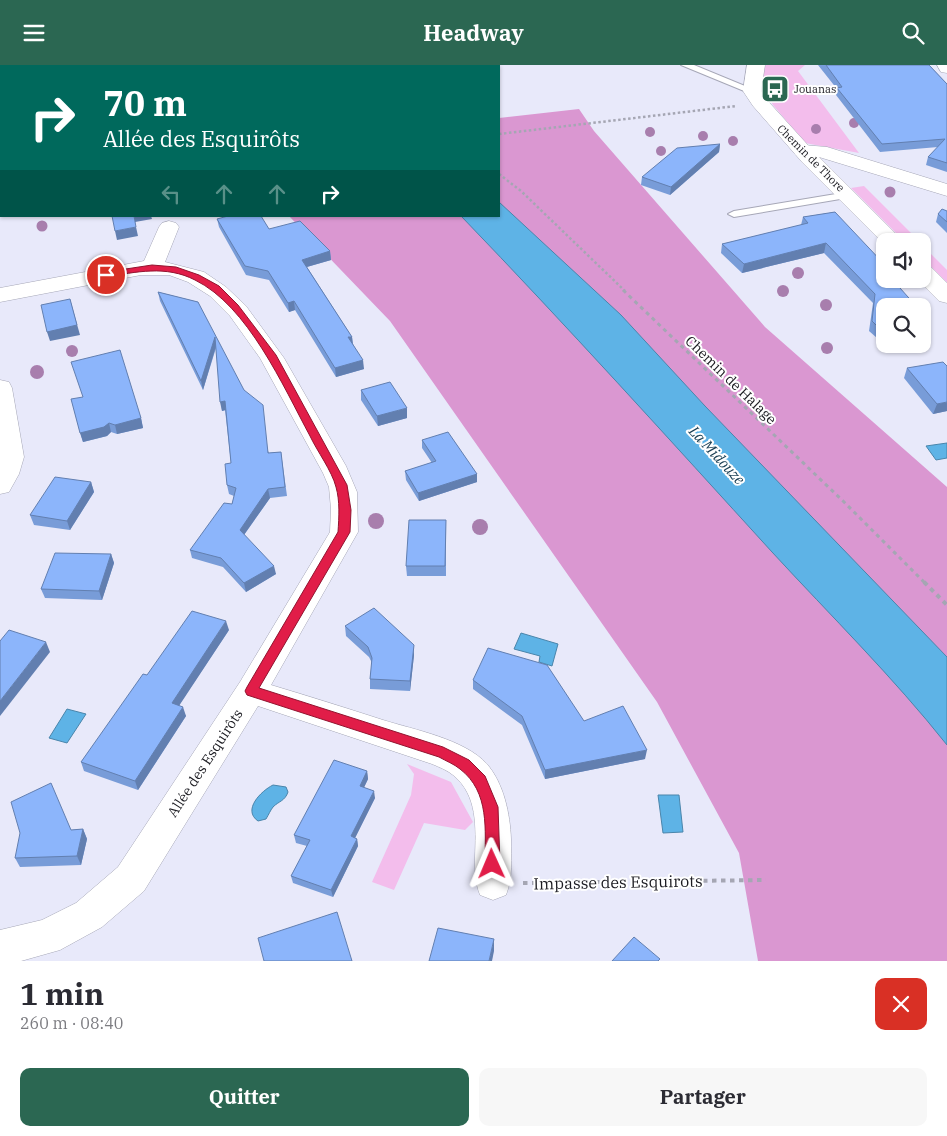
<!DOCTYPE html>
<html lang="fr">
<meta charset="utf-8">
<style>
body{margin:0;font-family:"IBM Plex Serif",serif;background:#f7f7f7;color:#2b2b33;height:100vh;display:flex;flex-direction:column;font-size:19px;white-space:nowrap}
*{box-sizing:border-box;margin:0}
p{font-size:16px;color:#7c7c81}
.icon{flex:none;width:28px;height:28px;fill:none;stroke:currentColor;stroke-width:2;stroke-linecap:round;stroke-linejoin:round}
.map{position:relative;height:896px;overflow:hidden}
.side{display:flex;flex-direction:column;background:#fff;flex:1}
.side>*{flex:none}
.guide{position:absolute;left:0px;top:0px;width:500px;height:152px;box-shadow:0 1px 4px #0004;background:#00695c;color:#fff;overflow:hidden}
.buttons{position:absolute;left:876px;top:168px;display:grid;gap:10px}
.buttons a{display:grid;place-items:center;width:55px;height:55px;border-radius:10px;background:#fff;box-shadow:0 1px 4px #0004;font-size:25px}
.pin{position:absolute;display:grid;place-items:center;width:42px;height:42px;color:#fff;margin:-21px;border:2px solid #fff;border-radius:50%;box-shadow:0 1px 5px #0007}
.me{position:absolute;width:55px;margin:-28px;rotate:359deg;stroke-linejoin:round;filter:drop-shadow(0 0 4px #0008)}
.turn{display:flex;align-items:center;gap:18px;height:105px;padding:0 20px;font-size:22px}
.turn .icon{width:65px;height:65px;stroke-width:2.5}
.turn b{display:block;font-size:35px;line-height:42px}
.lanes{display:flex;align-items:center;height:48px;padding:0 20px;background:#0003;justify-content:center;gap:25px;direction:ltr}
.lanes .off{opacity:.35}
.round{display:grid;place-items:center;flex:none;width:52px;height:52px;border-radius:10px;background:#f7f7f7}
.summary{display:flex;align-items:center;justify-content:space-between;height:85px;padding:0 20px}
h1{font-size:30px;font-weight:700;line-height:38px}
.button{display:flex;gap:10px;margin-top:auto;padding:10px 20px}
.button a{flex:1;height:58px;border-radius:10px;background:#2b6752;color:#fff;font-size:20px;font-weight:700;line-height:58px;text-align:center}
.button a+a{background:#f7f7f7;color:#2b2b33}
header{display:flex;justify-content:space-between;align-items:center;height:65px;padding:0 20px;background:#2b6752;color:#fff;font-size:22px;font-weight:700}
.map>svg:first-child{display:block}
</style>
<header><svg class="icon" aria-label="menu" viewBox="0 0 24 24"><path d="M4 6h16M4 12h16M4 18h16"/></svg>Headway<svg class="icon" aria-label="search" viewBox="0 0 24 24"><circle cx="10" cy="10" r="6"/><path d="M15 15l6 6"/></svg></header>
<div class="map">
<svg width="947" height="896" viewBox="0 0 947 896">
<rect width="100%" height="100%" fill="#e8e9fa"/>
<g fill="#f3bdec">
<path d="M 766,0 L 805,0 L 798,6 L 859,88 L 805,78 L 773,40 L 767,29 L 762,6 Z"/>
<path d="M 864,121 L 919,176 L 904,176 L 851,123 Z"/>
<path d="M 922,180 L 947,205 L 947,220 L 923,195 Z"/>
<path d="M 407,699 L 451,717 L 473,757 L 465,765 L 424,758 L 394,825 L 372,817 L 411,730 L 414,709 Z"/>
</g>
<g fill="#da97d1">
<path d="M 104,0 L 376,0 L 378,1 L 106,1 Z"/>
<path d="M 579,44 L 594,66 L 765,262 L 947,422 L 947,896 L 758,896 L 739,788 L 657,637 L 390,256 L 289,151 L 499,151 L 499,53 Z"/>
</g>
<g fill="#5eb3e6" stroke="#4a85ab">
<path d="M 499,137 L 621,250 L 705,341 L 947,592 L 947,680 C 893,612 831,551 772,487 C 669,374 567,261 461,151 L 499,151 Z"/>
<path d="M 947,378 L 947,393 L 936,395 L 926,381 Z"/>
<path d="M 521,568 L 558,579 L 552,601 L 539,597 L 540,591 L 514,584 Z"/>
<path d="M 67,644 L 86,649 L 67,678 L 49,673 Z"/>
<path d="M 273,720 L 286,722 L 288,727 C 285,736 279,736 273,742 C 270,746 269,749 266,754 L 258,756 C 242,745 261,726 273,720 Z"/>
<path d="M 658,730 L 679,730 L 683,767 L 663,768 Z"/>
</g>
<g fill="none" stroke-linecap="round" stroke-linejoin="round">
<defs>
<g id="service">
<path d="M 681,0 L 694,0 L 757,26 L 755,28 L 749,28 Z"/>
<path d="M 848,127 L 852,128 L 854,130 L 852,132 L 734,152 L 728,149 L 734,146 Z"/>
</g>
<g id="minor">
<path d="M 937,0 L 947,0 L 947,8 L 941,7 Z"/>
<rect x="0" y="28" width="1" height="11"/>
<path d="M 803,80 L 827,82 L 947,119 L 947,131 L 819,92 L 796,90 L 793,86 L 796,82 Z"/>
<rect x="0" y="81" width="1" height="12"/>
<path d="M 169,156 L 176,158 L 179,162 L 165,197 L 204,207 L 226,222 L 246,241 L 284,293 L 346,401 L 357,427 L 358,467 L 271,620 C 308,631 346,643 383,655 C 415,665 464,674 487,699 C 504,719 510,749 511,774 C 511,793 513,812 506,830 L 493,835 L 480,830 C 475,817 475,806 475,792 C 476,763 478,730 453,710 C 447,705 439,702 432,699 L 258,641 L 144,826 L 102,862 L 60,885 L 21,896 L 0,896 L 0,865 L 42,855 L 76,838 L 118,802 L 240,617 L 330,467 L 331,444 L 329,422 L 323,408 L 260,293 L 230,251 L 210,231 L 188,217 L 169,210 L 141,210 L 0,237 L 0,223 L 144,196 L 159,162 L 162,158 Z"/>
<path d="M 0,315 L 9,317 L 12,323 L 24,392 L 19,409 L 9,427 L 0,429 Z"/>
</g>
<g id="tertiary">
<path d="M 747,0 L 765,0 L 761,26 L 766,34 L 816,89 L 903,176 L 885,176 L 885,180 L 802,97 L 753,41 L 743,26 Z"/>
<path d="M 922,200 L 930,201 L 947,218 L 947,238 L 939,236 L 917,214 L 922,214 Z"/>
</g>
</defs>
<use href="#service" stroke="#a6a7b7" stroke-width="2"/>
<use href="#minor" stroke="#a6a7b7" stroke-width="1"/>
<use href="#tertiary" stroke="#a6a7b7" stroke-width="1"/>
<g stroke="#a5a6b3" stroke-width="2.5" stroke-dasharray="2.5 2.5" stroke-linecap="butt">
<path d="M 499,69 L 736,41"/>
<path d="M 499,109 L 521,126 L 625,226"/>
</g>
<path stroke="#a5a6b3" stroke-width="3" stroke-dasharray="4 4" stroke-linecap="butt" d="M 623,225 L 844,437 L 925,518"/>
<g stroke="#a5a6b3" stroke-width="4" stroke-dasharray="4.5 4.5" stroke-linecap="butt">
<path d="M 924,517 L 947,540"/>
<path d="M 523,818 L 766,815"/>
</g>
<use href="#service" fill="#fff" fill-rule="evenodd"/>
<use href="#minor" fill="#fff" fill-rule="evenodd"/>
<use href="#tertiary" fill="#fff" fill-rule="evenodd"/>
</g>
<g fill="#a87ead">
<circle cx="779" cy="18" r="5"/>
<circle cx="854" cy="58" r="5"/>
<circle cx="816" cy="64" r="5"/>
<circle cx="650" cy="67" r="5"/>
<circle cx="703" cy="71" r="5"/>
<circle cx="733" cy="76" r="5"/>
<circle cx="661" cy="86" r="5"/>
<circle cx="890" cy="127" r="5.5"/>
<circle cx="42" cy="161" r="5.5"/>
<circle cx="798" cy="208" r="6"/>
<circle cx="783" cy="226" r="6"/>
<circle cx="826" cy="240" r="6"/>
<circle cx="827" cy="283" r="6"/>
<circle cx="72" cy="286" r="6"/>
<circle cx="37" cy="307" r="7"/>
<circle cx="376" cy="456" r="8"/>
<circle cx="480" cy="462" r="8"/>
</g>
<g fill="#789cd8">
<path d="M 818,0 L 929,0 L 947,19 L 947,107 L 926,100 L 928,92 L 938,82 L 880,87 L 836,30 L 837,24 Z"/>
<path d="M 720,79 L 719,87 L 670,130 L 641,120 L 642,112 Z"/>
<path d="M 947,146 L 947,168 L 936,157 L 938,149 Z"/>
<path d="M 835,147 L 885,241 L 885,274 L 877,273 L 869,266 L 873,238 L 824,188 L 742,208 L 721,188 L 722,179 L 801,160 L 803,152 Z"/>
<path d="M 217,154 L 269,164 L 330,186 L 331,195 L 307,202 L 352,272 L 353,279 L 364,304 L 336,312 L 295,245 L 289,247 L 269,215 L 246,210 L 219,162 Z"/>
<path d="M 158,227 L 198,237 L 269,388 L 281,387 L 287,431 L 270,433 L 244,470 L 276,509 L 246,527 L 223,502 L 192,493 L 190,485 L 232,439 L 234,431 L 229,429 L 227,420 L 231,398 L 225,345 L 222,346 L 216,283 L 203,325 L 160,236 Z"/>
<path d="M 922,262 L 930,270 L 927,280 L 919,279 L 922,279 Z"/>
<path d="M 907,303 L 947,346 L 933,349 L 904,313 Z"/>
<path d="M 361,325 L 407,353 L 378,361 L 361,335 Z"/>
<path d="M 71,334 L 141,353 L 143,363 L 117,369 L 111,367 L 107,371 L 83,377 Z"/>
<path d="M 422,375 L 477,409 L 477,417 L 419,436 L 406,415 L 405,406 L 432,398 L 422,383 Z"/>
<path d="M 91,417 L 94,427 L 70,465 L 34,460 L 30,450 Z"/>
<path d="M 446,455 L 446,511 L 407,511 L 406,501 Z"/>
<path d="M 111,489 L 114,498 L 102,535 L 45,533 L 41,524 Z"/>
<path d="M 345,561 L 414,590 L 410,626 L 370,624 L 370,614 L 372,598 L 369,592 L 346,571 Z"/>
<path d="M 229,565 L 179,640 L 186,651 L 138,725 L 84,706 L 81,697 L 147,610 Z"/>
<path d="M 473,615 L 584,656 L 645,694 L 545,714 L 522,660 L 473,624 Z"/>
<path d="M 367,706 L 368,714 L 364,722 L 375,733 L 355,773 L 357,774 L 358,781 L 333,832 L 293,818 L 291,811 L 307,781 L 296,778 L 294,770 Z"/>
<path d="M 83,764 L 87,774 L 81,800 L 20,802 L 15,793 L 71,765 Z"/>
</g>
<g fill="#627fb0">
<path d="M 720,79 L 719,87 L 670,130 L 671,122 Z"/>
<path d="M 134,151 L 151,151 L 152,154 L 135,157 Z"/>
<path d="M 136,162 L 138,171 L 117,175 L 115,166 Z"/>
<path d="M 826,178 L 824,188 L 742,208 L 744,199 Z"/>
<path d="M 330,186 L 331,195 L 303,203 L 302,195 Z"/>
<path d="M 70,234 L 80,270 L 50,276 L 47,267 Z"/>
<path d="M 294,236 L 295,245 L 289,247 L 288,238 Z"/>
<path d="M 215,272 L 216,281 L 203,325 L 201,316 Z"/>
<path d="M 348,272 L 352,272 L 353,281 Z"/>
<path d="M 363,295 L 364,304 L 336,312 L 335,303 Z"/>
<path d="M 225,336 L 226,345 L 222,346 L 220,337 Z"/>
<path d="M 947,337 L 947,346 L 933,349 L 937,339 Z"/>
<path d="M 407,343 L 407,353 L 378,361 L 377,351 Z"/>
<path d="M 141,353 L 143,363 L 117,369 L 115,360 Z"/>
<path d="M 109,358 L 111,367 L 107,371 L 83,377 L 80,368 Z"/>
<path d="M 477,409 L 477,417 L 419,436 L 418,428 Z"/>
<path d="M 91,417 L 94,427 L 70,465 L 67,456 Z"/>
<path d="M 268,424 L 270,433 L 241,474 L 240,465 Z"/>
<path d="M 111,489 L 114,498 L 102,535 L 99,526 Z"/>
<path d="M 274,501 L 276,509 L 246,527 L 244,518 Z"/>
<path d="M 226,556 L 229,565 L 175,647 L 172,638 Z"/>
<path d="M 46,577 L 50,587 L 0,651 L 0,636 Z"/>
<path d="M 414,580 L 414,590 L 410,626 L 410,616 Z"/>
<path d="M 183,642 L 186,651 L 138,725 L 135,716 Z"/>
<path d="M 647,685 L 645,694 L 545,714 L 545,705 Z"/>
<path d="M 367,706 L 368,714 L 361,729 L 360,721 Z"/>
<path d="M 374,726 L 375,733 L 352,779 L 351,771 Z"/>
<path d="M 83,764 L 87,774 L 81,800 L 77,791 Z"/>
<path d="M 357,774 L 358,781 L 333,832 L 331,825 Z"/>
<path d="M 494,874 L 494,886 L 492,896 L 489,896 Z"/>
</g>
<g fill="#8cb5fb" stroke="#627fb0">
<path d="M 826,0 L 929,0 L 947,19 L 947,98 L 928,92 L 945,74 L 882,79 L 837,23 L 842,22 Z"/>
<path d="M 720,79 L 671,122 L 642,112 L 677,83 Z"/>
<path d="M 942,144 L 947,146 L 947,157 L 938,149 Z"/>
<path d="M 835,147 L 885,200 L 885,214 L 892,214 L 916,241 L 885,241 L 885,265 L 880,264 L 872,256 L 875,229 L 826,178 L 744,199 L 722,179 L 808,158 L 803,152 Z"/>
<path d="M 112,151 L 134,151 L 136,162 L 115,166 Z"/>
<path d="M 228,151 L 261,151 L 269,164 L 300,156 L 330,186 L 302,195 L 352,272 L 348,272 L 363,295 L 335,303 L 294,236 L 288,238 L 268,206 L 245,201 L 217,154 Z"/>
<path d="M 158,227 L 198,237 L 244,325 L 263,340 L 268,388 L 281,387 L 285,422 L 268,424 L 240,465 L 274,501 L 244,518 L 221,493 L 190,485 L 224,438 L 232,439 L 236,423 L 227,420 L 225,399 L 231,398 L 225,336 L 220,337 L 215,272 L 201,316 Z"/>
<path d="M 70,234 L 77,260 L 47,267 L 41,240 Z"/>
<path d="M 922,262 L 930,270 L 922,269 Z"/>
<path d="M 120,285 L 141,353 L 115,360 L 109,358 L 104,362 L 80,368 L 71,334 L 83,332 L 71,297 Z"/>
<path d="M 943,297 L 947,301 L 947,337 L 937,339 L 907,303 Z"/>
<path d="M 390,317 L 407,343 L 377,351 L 361,325 Z"/>
<path d="M 448,367 L 477,409 L 418,428 L 405,406 L 436,396 L 422,375 Z"/>
<path d="M 55,412 L 91,417 L 67,456 L 30,450 Z"/>
<path d="M 409,455 L 446,455 L 445,501 L 406,501 Z"/>
<path d="M 55,488 L 111,489 L 99,526 L 41,524 Z"/>
<path d="M 374,543 L 414,580 L 410,616 L 370,614 L 372,593 L 368,582 L 345,561 Z"/>
<path d="M 192,546 L 226,556 L 172,638 L 183,642 L 135,716 L 81,697 L 143,609 L 147,610 Z"/>
<path d="M 9,565 L 46,577 L 0,636 L 0,576 Z"/>
<path d="M 488,583 L 547,600 L 584,656 L 623,641 L 647,685 L 545,705 L 522,651 L 473,615 Z"/>
<path d="M 334,695 L 367,706 L 360,721 L 374,726 L 351,771 L 357,774 L 331,825 L 291,811 L 310,775 L 294,770 Z"/>
<path d="M 51,718 L 71,765 L 83,764 L 77,791 L 15,793 L 20,768 L 11,737 Z"/>
<path d="M 337,847 L 352,896 L 264,896 L 258,873 Z"/>
<path d="M 438,863 L 494,874 L 489,896 L 429,896 Z"/>
<path d="M 634,872 L 660,894 L 658,896 L 612,896 Z"/>
</g>
<path fill="#e11d48" stroke="#92132f" d="M 152,200 L 176,202 L 199,210 L 219,221 L 238,240 L 276,290 L 347,420 L 351,445 L 350,467 L 259,623 L 443,682 L 469,695 L 485,711 L 498,742 L 500,799 L 498,804 L 492,806 L 487,804 L 485,799 C 485,765 490,727 460,704 C 454,699 446,696 439,692 L 247,630 L 245,626 L 247,622 L 338,467 C 339,452 340,436 336,422 C 332,406 317,386 310,371 C 283,321 248,241 195,215 C 166,200 136,207 106,212 L 101,210 L 106,207 Z"/>
<defs>
<symbol id="bus-square" viewBox="-11 -11 22 22"><rect x="-9" y="-9" width="18" height="18" rx="4" fill="#2b6752" stroke="#fff"/><path d="M-5-6H5V4H4V6H2V4H-2V6H-4V4H-5ZM-3.5-4V0h7V-4ZM-3.5 1.2v1.5H-2V1.2ZM2 1.2v1.5H3.5V1.2Z" fill="#fff"/></symbol>
</defs>
<g fill-rule="evenodd">
<use href="#bus-square" x="759" y="8" width="32" height="32"/>
</g>
<g text-anchor="middle" dominant-baseline="central" stroke-width="4" stroke-linejoin="round" paint-order="stroke">
<g font-size="11" fill="#1b1b21" stroke="#fff" text-anchor="start">
<text x="794" y="24">Jouanas</text>
</g>
<g font-size="11" fill="#1b1b21" stroke="#fff">
<text transform="translate(811 93) rotate(45)">Chemin de Thore</text>
</g>
<g font-size="14" fill="#1b1b21" stroke="#fff">
<text transform="translate(731 315) rotate(44)">Chemin de Halage</text>
<text transform="translate(205 698) rotate(-57)">Allée des Esquirôts</text>
</g>
<g font-size="15" font-style="italic" fill="#173c51" stroke="#fff">
<text transform="translate(717 390) rotate(47)">La Midouze</text>
</g>
<g font-size="16" fill="#1b1b21" stroke="#fff">
<text transform="translate(618 817) rotate(-1)">Impasse des Esquirots</text>
</g>
</g>
</svg>
<div class="buttons">
<a><svg class="icon" aria-label="sound" viewBox="0 0 24 24"><path d="M4 9h4l5-4v14l-5-4H4zM17 9q2 3 0 6"/></svg></a>
<a><svg class="icon" aria-label="search" viewBox="0 0 24 24"><circle cx="10" cy="10" r="6"/><path d="M15 15l6 6"/></svg></a>
</div>
<div class="pin" style="left:106px;top:210px;background:#d93025"><svg class="icon" aria-label="arrive" viewBox="0 0 24 24"><path d="M6 21V4h12l-3 4 3 4H6"/></svg></div>
<svg class="me" style="left:492px;top:799px" viewBox="-20 -20 40 40"><path d="M0-17L14 15 0 8-14 15z" fill="#e11d48" stroke="#fff" stroke-width="4"/></svg>
<div class="guide">
<div class="turn"><svg class="icon" aria-label="right" viewBox="0 0 24 24"><path d="M7 20v-9h11M14 6l5 5-5 5"/></svg><div><b>70 m</b>Allée des Esquirôts</div></div>
<div class="lanes"><svg class="icon off" aria-label="left" viewBox="0 0 24 24"><path d="M17 20v-9H6M10 6l-5 5 5 5"/></svg><svg class="icon off" aria-label="ahead" viewBox="0 0 24 24"><path d="M12 20V5M6 11l6-6 6 6"/></svg><svg class="icon off" aria-label="ahead" viewBox="0 0 24 24"><path d="M12 20V5M6 11l6-6 6 6"/></svg><svg class="icon" aria-label="right" viewBox="0 0 24 24"><path d="M7 20v-9h11M14 6l5 5-5 5"/></svg></div>
</div>
</div>
<section class="side">
<div class="summary"><div><h1>1 min</h1><p>260 m · 08:40</p></div><a class="round" style="background:#d93025;color:#fff"><svg class="icon" aria-label="close" viewBox="0 0 24 24"><path d="M6 6l12 12M18 6L6 18"/></svg></a></div>
<div class="button"><a>Quitter</a><a>Partager</a></div>
</section>
